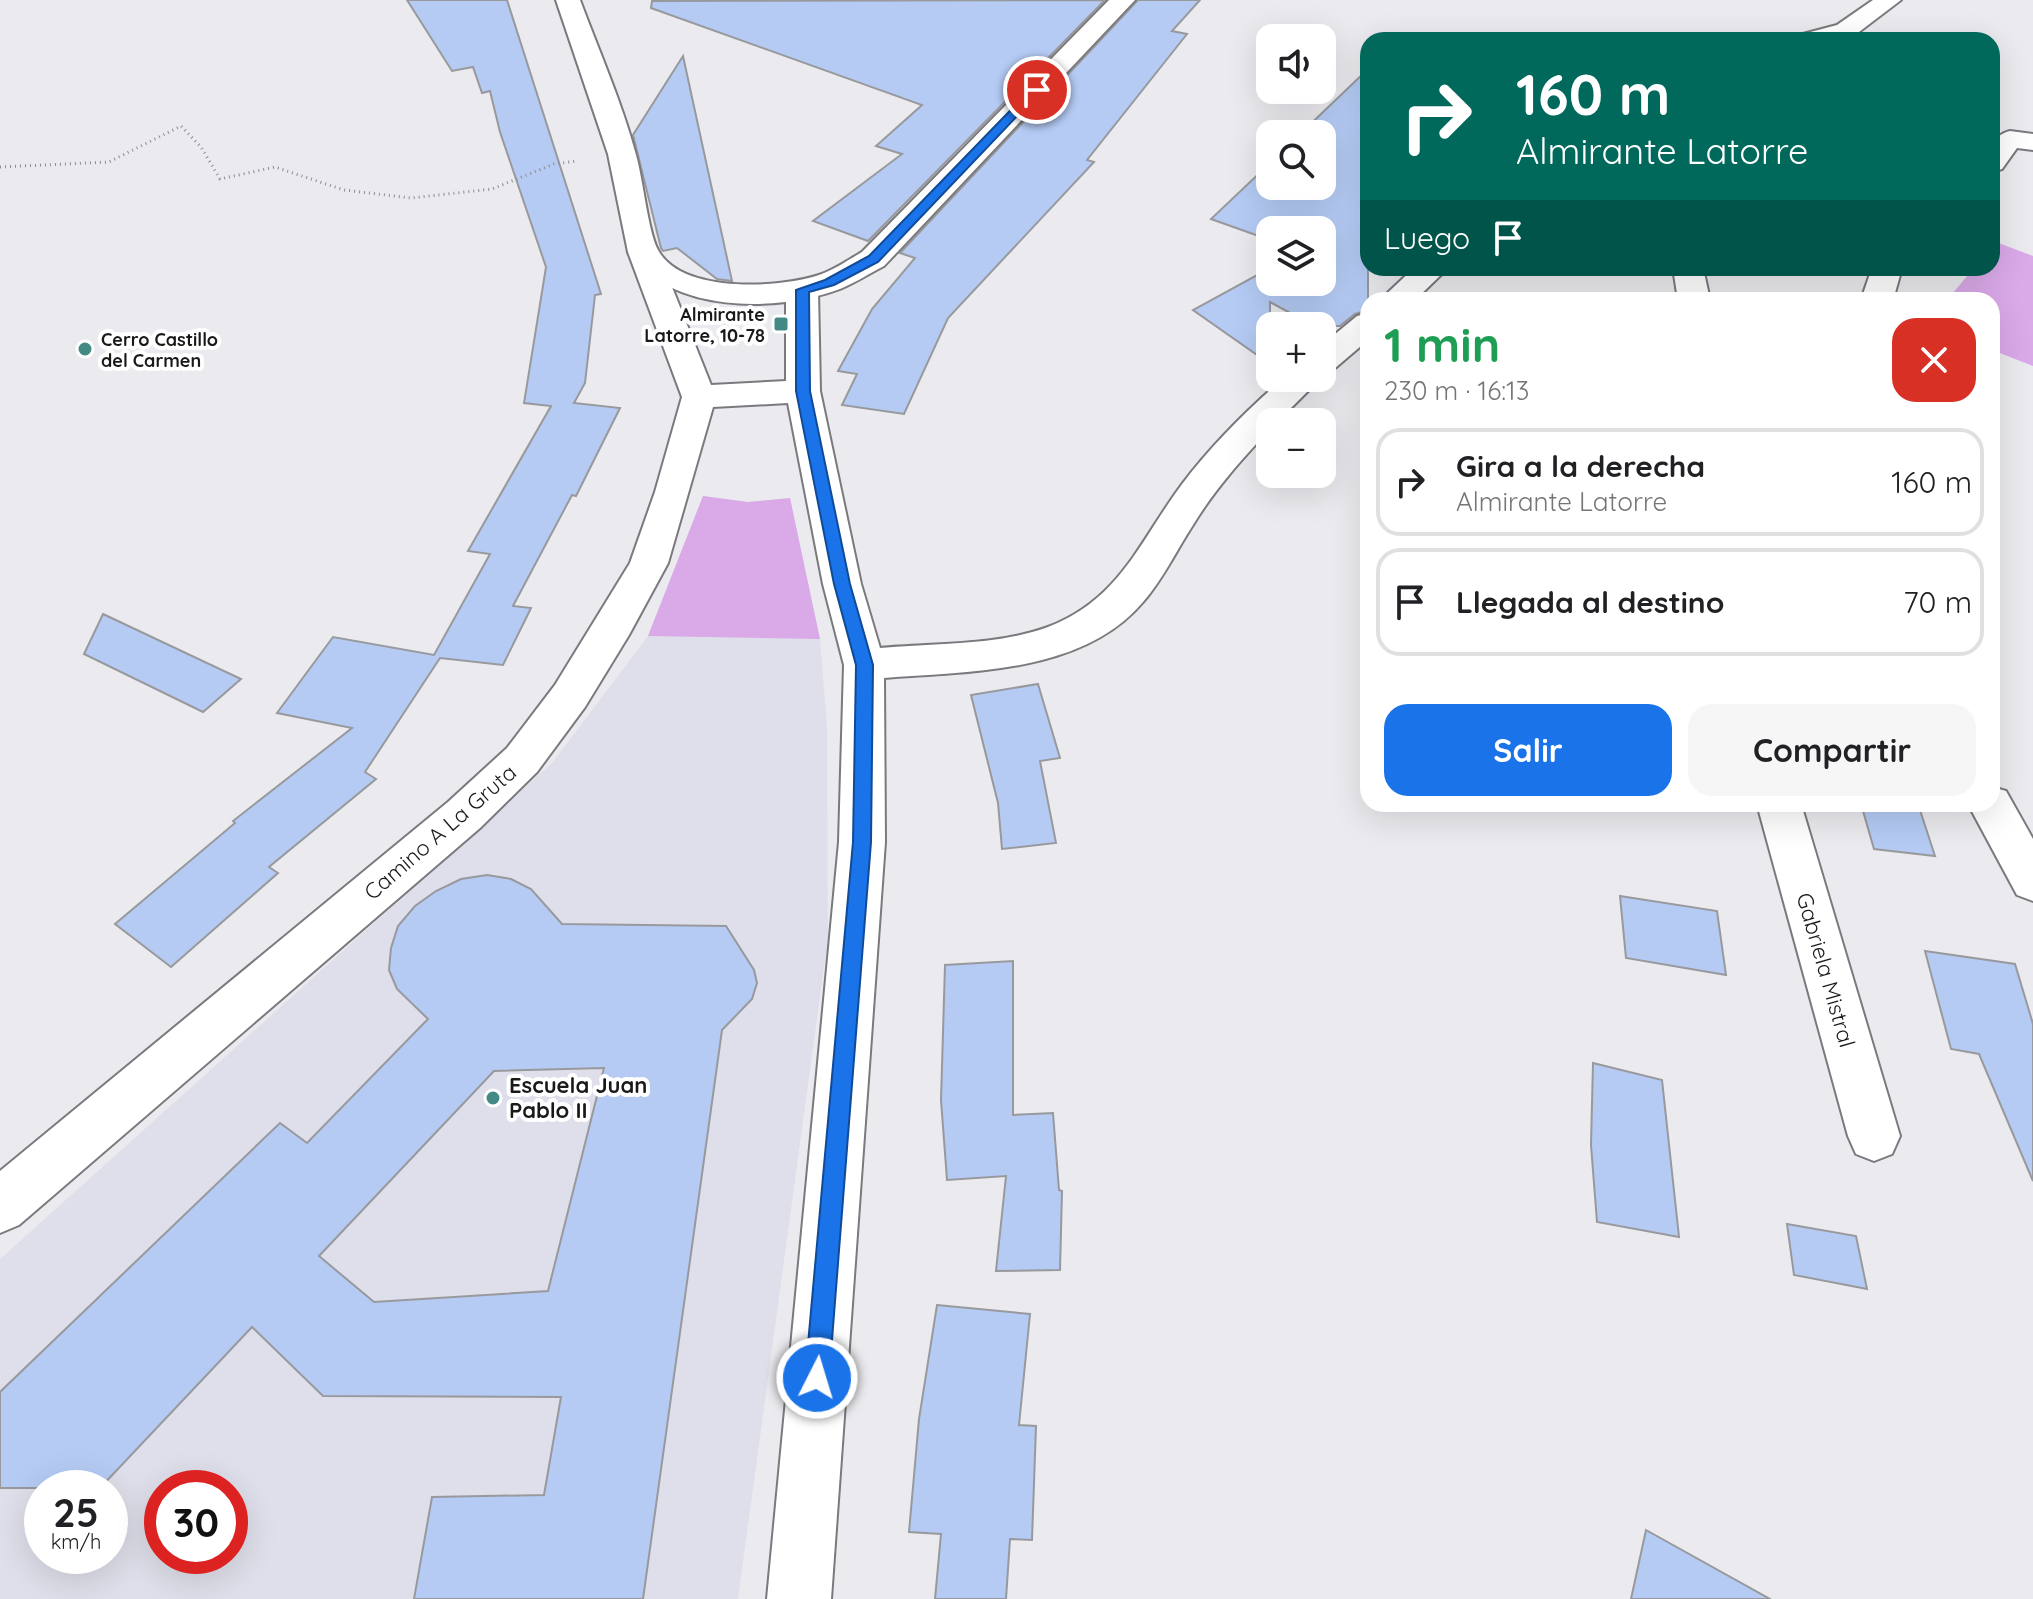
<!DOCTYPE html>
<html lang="es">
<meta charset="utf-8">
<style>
body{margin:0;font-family:Quicksand,sans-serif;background:#f6f6f6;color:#202124;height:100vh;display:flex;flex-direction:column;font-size:30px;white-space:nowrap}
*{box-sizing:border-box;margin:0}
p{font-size:26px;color:#757577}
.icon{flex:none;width:44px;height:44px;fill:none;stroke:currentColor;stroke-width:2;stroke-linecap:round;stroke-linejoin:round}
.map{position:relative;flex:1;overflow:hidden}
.panel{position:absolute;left:1360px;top:292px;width:640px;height:520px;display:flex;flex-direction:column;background:#fff;border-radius:24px;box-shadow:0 8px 32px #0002}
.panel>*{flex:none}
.hud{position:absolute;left:1360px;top:32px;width:640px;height:244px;border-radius:24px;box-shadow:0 8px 32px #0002;background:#00695c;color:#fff;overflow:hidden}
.controls{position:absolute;left:1256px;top:24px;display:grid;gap:16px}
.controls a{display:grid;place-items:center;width:80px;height:80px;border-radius:16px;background:#fff;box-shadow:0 8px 32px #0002;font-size:40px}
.speed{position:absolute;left:24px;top:1470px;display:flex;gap:16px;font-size:40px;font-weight:700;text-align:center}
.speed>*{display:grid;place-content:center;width:104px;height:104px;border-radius:50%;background:#fff;box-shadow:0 8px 32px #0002;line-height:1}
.speed small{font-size:20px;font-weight:400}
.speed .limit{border:12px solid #d22;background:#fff;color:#111}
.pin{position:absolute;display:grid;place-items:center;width:68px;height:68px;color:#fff;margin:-34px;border:4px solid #fff;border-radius:50%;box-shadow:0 2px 8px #0007}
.me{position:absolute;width:88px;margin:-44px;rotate:5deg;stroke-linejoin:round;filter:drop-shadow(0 0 6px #0008)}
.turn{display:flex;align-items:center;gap:28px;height:168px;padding:0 24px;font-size:36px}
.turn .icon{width:104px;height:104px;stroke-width:2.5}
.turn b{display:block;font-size:56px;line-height:68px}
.then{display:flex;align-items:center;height:76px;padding:0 24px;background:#0003;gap:16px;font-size:30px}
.round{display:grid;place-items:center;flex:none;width:84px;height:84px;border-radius:24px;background:#f6f6f6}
.head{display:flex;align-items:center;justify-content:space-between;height:136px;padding:0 24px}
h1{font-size:48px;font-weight:700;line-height:60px;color:#1e9e55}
.button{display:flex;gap:16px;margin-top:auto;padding:16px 24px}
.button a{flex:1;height:92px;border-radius:24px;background:#1a73e8;color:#fff;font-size:32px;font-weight:700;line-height:92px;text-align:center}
.button a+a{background:#f6f6f6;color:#202124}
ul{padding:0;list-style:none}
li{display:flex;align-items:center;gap:24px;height:108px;margin:0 16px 12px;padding:0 8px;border:4px solid #e0e0e0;border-radius:24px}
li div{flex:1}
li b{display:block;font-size:30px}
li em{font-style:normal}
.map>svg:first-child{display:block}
</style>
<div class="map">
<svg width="2033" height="1599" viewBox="0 0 2033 1599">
<rect width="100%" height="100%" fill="#ebebef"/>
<path fill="#dedfea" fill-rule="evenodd" d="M 703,496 L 748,502 L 790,498 L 820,639 L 827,726 L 828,938 L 738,1599 L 0,1599 L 0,1259 L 552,763 L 648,636 ZM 42,1488 L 110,1488 L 110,1556 L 42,1556 ZM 162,1488 L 230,1488 L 230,1556 L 162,1556 Z"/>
<g fill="#daa9e8">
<path d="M 1996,242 L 2033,256 L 2033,366 L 1992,350 L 1992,300 L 1947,300 L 1974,268 L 1992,268 L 1992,247 Z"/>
<path d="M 703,496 L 748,502 L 790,498 L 820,639 L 648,636 Z"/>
</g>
<g fill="#b5cbf4" stroke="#98999d" stroke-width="2" fill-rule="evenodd">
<path d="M 407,0 L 507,0 L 601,294 L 595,295 L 585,383 L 574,403 L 620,408 L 576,496 L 572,495 L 513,606 L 531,608 L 503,665 L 440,658 L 365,772 L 376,779 L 269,867 L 278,873 L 171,967 L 115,924 L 235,823 L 233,821 L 352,728 L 277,713 L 333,637 L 434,655 L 490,554 L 468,551 L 551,406 L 524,403 L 546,267 L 500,132 L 490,91 L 482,93 L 473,67 L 452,71 Z"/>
<path d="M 1105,0 L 868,241 L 813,221 L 902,154 L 876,146 L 922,105 L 651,8 L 652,1 Z"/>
<path d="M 1138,0 L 1200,0 L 1172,31 L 1187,34 L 1087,160 L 1094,162 L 948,318 L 904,414 L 842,405 L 857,374 L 838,371 L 872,309 L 915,258 L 900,253 Z"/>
<path d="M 683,56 L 732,281 L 717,279 L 677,248 L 663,251 L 661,248 L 633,135 Z"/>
<path d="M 1368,69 L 1368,310 L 1355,314 L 1340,326 L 1329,326 L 1323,331 L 1322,326 L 1314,326 L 1270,302 L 1270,364 L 1193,310 L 1270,268 L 1270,282 L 1322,282 L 1322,230 L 1270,230 L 1270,240 L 1211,219 L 1270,163 L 1270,186 L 1322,186 L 1322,134 L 1300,134 Z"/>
<path d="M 103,614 L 241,679 L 203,712 L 84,654 Z"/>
<path d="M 1038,684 L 1060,758 L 1040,761 L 1056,843 L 1002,849 L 998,803 L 971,695 Z"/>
<path d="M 1861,804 L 1918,804 L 1935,856 L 1874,849 Z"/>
<path d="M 487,875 L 511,879 L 531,889 L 562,924 L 726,926 L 754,970 L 757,983 L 752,999 L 722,1030 L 643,1599 L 414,1599 L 432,1497 L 544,1495 L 561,1397 L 323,1396 L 252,1327 L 100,1488 L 0,1488 L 0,1392 L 280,1123 L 307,1143 L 428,1019 L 397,989 L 389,970 L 391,948 L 398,926 L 415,906 L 436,891 L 461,879 ZM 604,1068 L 548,1291 L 374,1302 L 319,1256 L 494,1071 Z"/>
<path d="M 1620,896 L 1717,911 L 1726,975 L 1626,958 Z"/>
<path d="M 1925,951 L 2015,964 L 2033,1024 L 2033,1181 L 1979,1054 L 1951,1049 Z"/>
<path d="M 1013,961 L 1013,1115 L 1053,1113 L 1059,1190 L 1062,1191 L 1060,1270 L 996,1271 L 1006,1176 L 947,1180 L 941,1100 L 945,965 Z"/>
<path d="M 1593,1063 L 1662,1080 L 1679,1237 L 1597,1222 L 1591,1145 Z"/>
<path d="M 1787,1224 L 1856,1236 L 1867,1289 L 1794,1275 Z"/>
<path d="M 937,1305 L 1030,1314 L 1019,1425 L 1036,1426 L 1032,1540 L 1010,1539 L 1006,1599 L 935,1599 L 941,1534 L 909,1532 L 919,1419 Z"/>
<path d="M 1646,1530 L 1770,1599 L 1631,1599 Z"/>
</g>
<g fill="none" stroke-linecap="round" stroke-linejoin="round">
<defs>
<g id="minor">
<path d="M 1873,0 L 1901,0 L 1855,35 L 1837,40 L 1795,40 L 1799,35 L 1837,25 Z"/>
<path d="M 2010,131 L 2033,134 L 2033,150 L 2017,148 L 2002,169 L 1992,172 C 1992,153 1989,136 2010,131 Z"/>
<path d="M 643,243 L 654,246 L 658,252 L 711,385 L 786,381 L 786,290 L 791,283 L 802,281 L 813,283 L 818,290 L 820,391 L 861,584 L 880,648 C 934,643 996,646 1048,627 C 1121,599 1140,540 1183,483 C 1212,445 1247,410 1284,378 L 1321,378 L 1277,422 L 1270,422 L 1270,429 C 1242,459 1214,490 1193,525 C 1176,551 1163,579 1143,602 C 1082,674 970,671 884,678 L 885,842 L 831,1599 L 767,1599 L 839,842 L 844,665 L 823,584 L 788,403 L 713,407 L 668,563 L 629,635 L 585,707 L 537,772 L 480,828 L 19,1225 L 0,1233 L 0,1171 L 448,802 L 507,748 L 555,685 L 630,563 L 655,492 L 682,397 L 628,252 L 632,246 Z"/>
<path d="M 1414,268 L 1448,268 L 1415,300 L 1380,300 Z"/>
<path d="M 1673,268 L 1703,268 L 1710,300 L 1678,300 Z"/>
<path d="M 1872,268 L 1902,268 L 1893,300 L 1861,300 Z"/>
<path d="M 1368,313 L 1368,340 L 1334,369 L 1322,372 L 1322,345 L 1357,316 Z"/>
<path d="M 1992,787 L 2006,791 L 2033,839 L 2033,901 L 2017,895 L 1968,804 L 1992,804 Z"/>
<path d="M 1757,804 L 1801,804 L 1900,1136 L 1892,1154 L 1874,1161 L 1856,1154 L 1848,1136 Z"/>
</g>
<path id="secondary" d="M 556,0 L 580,0 C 599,51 622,103 636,155 C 643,179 648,232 658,250 C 681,294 780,288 819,275 C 834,270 848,260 862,252 L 1109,0 L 1135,0 L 884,266 C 870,273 855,283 840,289 C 776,313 670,313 628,252 L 608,154 Z"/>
</defs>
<use href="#minor" stroke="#7a7a7e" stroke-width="4"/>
<use href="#secondary" stroke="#7a7a7e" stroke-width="4"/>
<path stroke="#8d8d90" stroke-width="3" stroke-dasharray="1 4" stroke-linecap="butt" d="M 0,167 L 109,162 L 181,126 L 201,147 L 220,179 L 275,167 L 344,190 L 411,198 L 492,189 L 554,164 L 577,161"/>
<use href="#minor" fill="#fff" fill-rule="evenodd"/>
<use href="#secondary" fill="#fff" fill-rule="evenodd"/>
</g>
<path fill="#1a73e8" stroke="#114b97" stroke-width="2" d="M 1033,87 L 1042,90 L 878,262 L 834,285 L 809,292 L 810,391 L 850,584 L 873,665 L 871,842 L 829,1378 L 826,1387 L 817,1390 L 808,1387 L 805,1378 L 853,842 L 856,665 L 834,584 L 796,391 L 796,290 L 825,280 L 869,256 Z"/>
<g fill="#438a84" stroke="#fff" stroke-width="3">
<rect x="773" y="316" width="16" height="16" rx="4"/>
<circle cx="85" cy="349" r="8"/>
<circle cx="493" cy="1098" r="8"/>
</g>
<g text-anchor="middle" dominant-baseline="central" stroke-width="8" stroke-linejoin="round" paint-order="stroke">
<g font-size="18" font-weight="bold" fill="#19191a" stroke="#fff" text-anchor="end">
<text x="765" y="314">Almirante<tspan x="765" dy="21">Latorre, 10-78</tspan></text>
<text x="101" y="339" text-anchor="start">Cerro Castillo<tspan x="101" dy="21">del Carmen</tspan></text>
</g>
<g font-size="22" fill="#19191a" stroke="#fff">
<text transform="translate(440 832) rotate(-41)">Camino A La Gruta</text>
<text transform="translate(1826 970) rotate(74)">Gabriela Mistral</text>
</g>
<g font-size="22" font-weight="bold" fill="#19191a" stroke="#fff" text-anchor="start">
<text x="509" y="1085">Escuela Juan<tspan x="509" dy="25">Pablo II</tspan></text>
</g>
</g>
</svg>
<div class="controls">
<a><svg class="icon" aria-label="sound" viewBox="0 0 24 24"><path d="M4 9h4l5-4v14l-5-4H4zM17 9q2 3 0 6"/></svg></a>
<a><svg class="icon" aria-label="search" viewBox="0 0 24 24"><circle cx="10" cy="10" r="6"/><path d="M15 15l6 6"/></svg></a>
<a><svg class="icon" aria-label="layers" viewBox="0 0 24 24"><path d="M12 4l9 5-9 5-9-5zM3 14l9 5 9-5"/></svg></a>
<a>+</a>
<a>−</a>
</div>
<div class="speed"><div>25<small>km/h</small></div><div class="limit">30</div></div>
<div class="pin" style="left:1037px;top:90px;background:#d93025"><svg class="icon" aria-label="arrive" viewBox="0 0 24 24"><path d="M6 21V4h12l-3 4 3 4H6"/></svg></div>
<svg class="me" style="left:817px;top:1378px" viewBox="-20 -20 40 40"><circle r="17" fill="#1a73e8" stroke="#fff" stroke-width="3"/><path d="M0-11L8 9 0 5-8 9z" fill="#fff"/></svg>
<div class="hud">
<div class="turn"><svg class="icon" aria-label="right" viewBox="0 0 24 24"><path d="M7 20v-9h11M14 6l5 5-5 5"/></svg><div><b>160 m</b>Almirante Latorre</div></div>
<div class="then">Luego<svg class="icon" aria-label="arrive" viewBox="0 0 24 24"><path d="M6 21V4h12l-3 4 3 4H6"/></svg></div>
</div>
<section class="panel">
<div class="head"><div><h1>1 min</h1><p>230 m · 16:13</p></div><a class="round" style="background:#d93025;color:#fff"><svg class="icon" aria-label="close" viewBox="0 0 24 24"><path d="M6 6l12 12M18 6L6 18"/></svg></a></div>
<ul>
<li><svg class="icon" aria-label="right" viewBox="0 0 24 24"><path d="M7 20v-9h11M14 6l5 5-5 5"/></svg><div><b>Gira a la derecha</b><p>Almirante Latorre</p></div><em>160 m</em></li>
<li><svg class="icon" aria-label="arrive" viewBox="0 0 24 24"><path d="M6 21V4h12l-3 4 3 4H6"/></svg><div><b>Llegada al destino</b></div><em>70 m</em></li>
</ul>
<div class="button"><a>Salir</a><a>Compartir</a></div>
</section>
</div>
